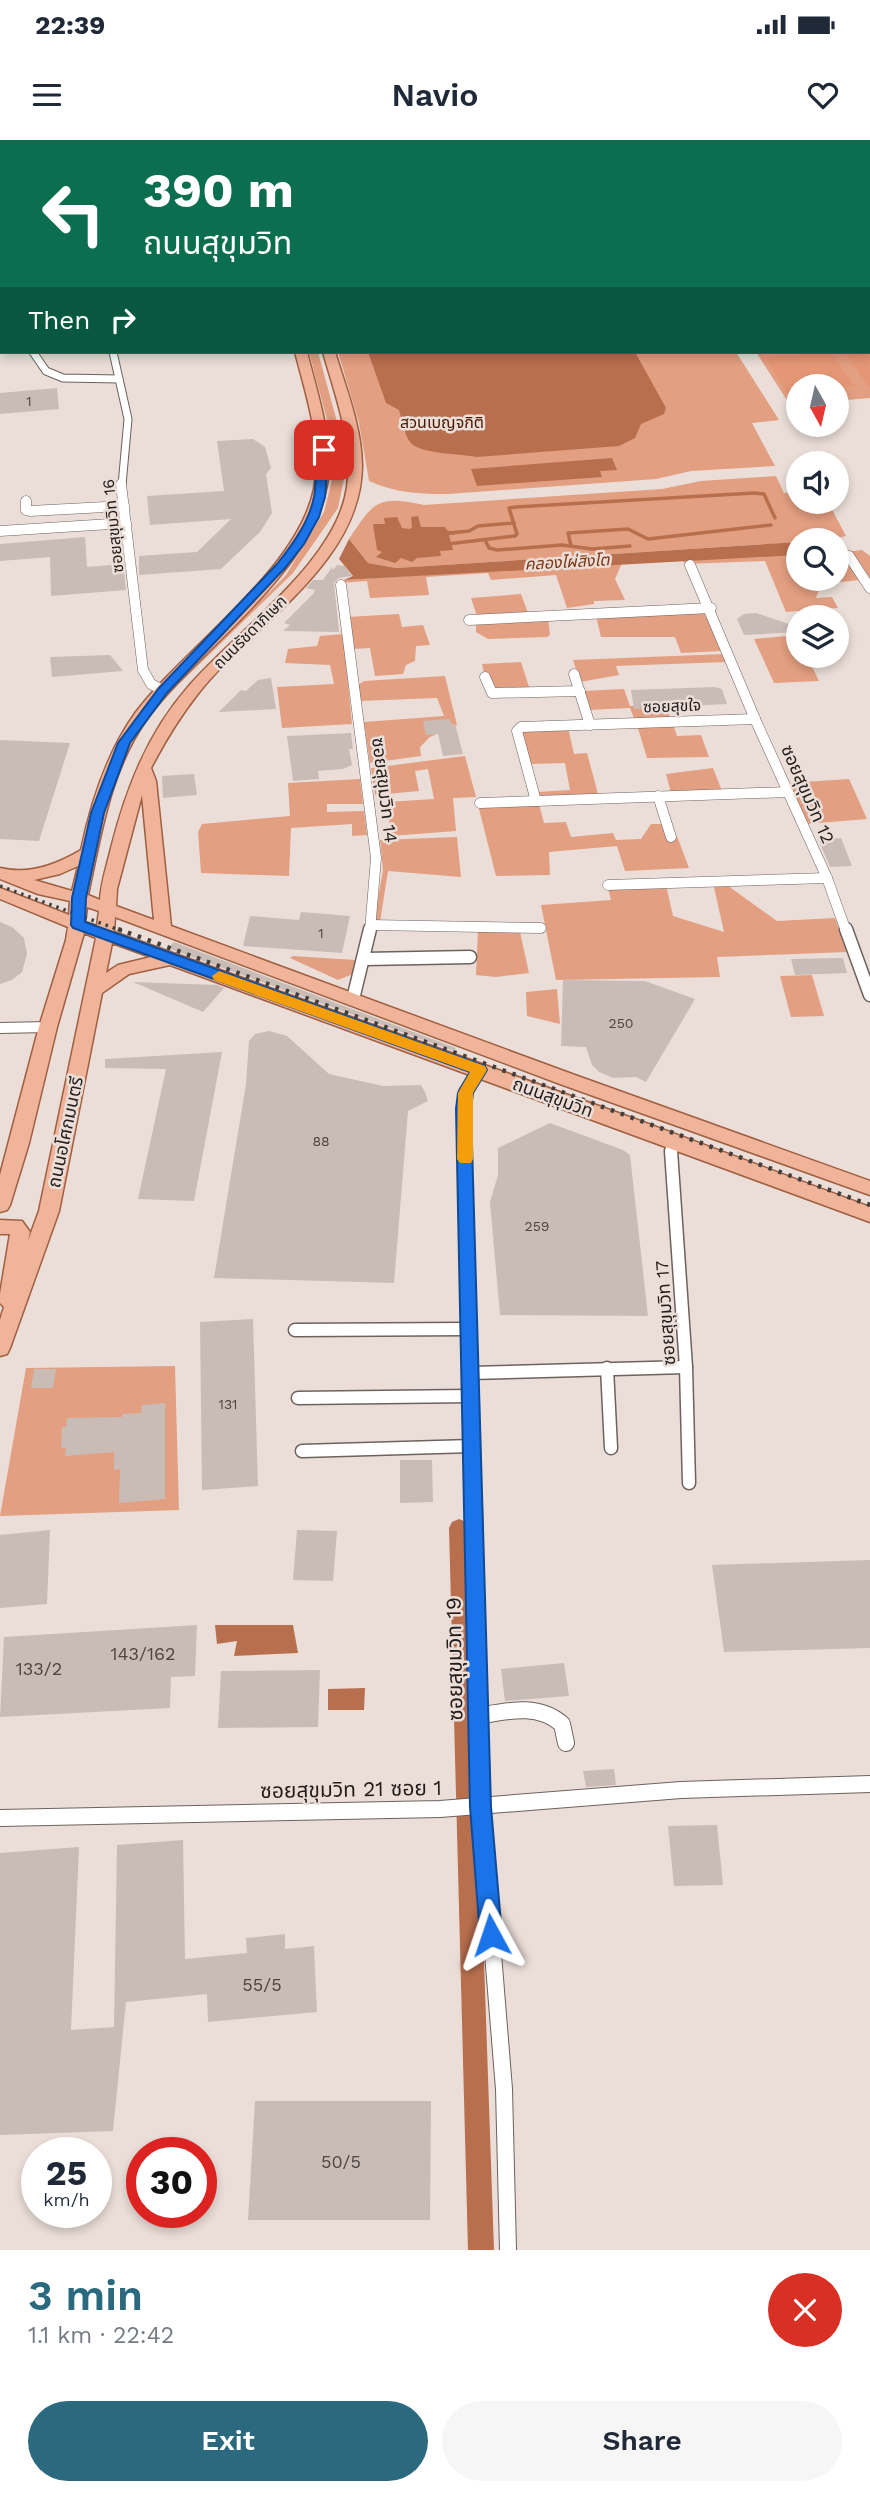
<!DOCTYPE html>
<meta charset="utf-8">
<style>
body{margin:0;font-family:"Work Sans","Noto Sans Thai",sans-serif;background:#f6f6f7;color:#1f2937;height:100vh;display:flex;flex-direction:column;font-size:26px;white-space:nowrap}
*{box-sizing:border-box;margin:0}
p{font-size:23px;color:#747a83}
.icon{flex:none;width:38px;height:38px;fill:none;stroke:currentColor;stroke-width:2;stroke-linecap:round;stroke-linejoin:round}
.map{position:relative;height:2110px;overflow:hidden}
.drawer{display:flex;flex-direction:column;background:#fff;flex:1}
.drawer>*{flex:none}
.hud{position:absolute;left:0px;top:0px;width:872px;height:214px;box-shadow:0 4px 10px #0003;background:#0b6e4f;color:#fff;overflow:hidden}
.needle{width:46px;rotate:172deg}
.buttons{position:absolute;left:786px;top:234px;display:grid;gap:14px}
.buttons a{display:grid;place-items:center;width:63px;height:63px;border-radius:50%;background:#fff;box-shadow:0 4px 10px #0003;font-size:35px}
.speed{position:absolute;left:21px;top:1997px;display:flex;gap:14px;font-size:35px;font-weight:700;text-align:center}
.speed>*{display:grid;place-content:center;width:91px;height:91px;border-radius:50%;background:#fff;box-shadow:0 4px 10px #0003;line-height:1}
.speed small{font-size:18px;font-weight:400}
.speed .limit{border:10px solid #d22;background:#fff;color:#111}
.pin{position:absolute;display:grid;place-items:center;width:60px;height:60px;color:#fff;margin:-30px;border-radius:14px;box-shadow:0 4px 10px #0006}
.me{position:absolute;width:77px;margin:-38px;rotate:355deg;stroke-linejoin:round;filter:drop-shadow(0 0 5px #0008)}
.turn{display:flex;align-items:center;gap:24px;height:147px;padding:0 28px;font-size:32px}
.turn .icon{width:91px;height:91px;stroke-width:2.5}
.turn b{display:block;font-size:49px;line-height:60px}
.then{display:flex;align-items:center;height:66px;padding:0 28px;background:#0003;gap:14px;font-size:26px}
.round{display:grid;place-items:center;flex:none;width:74px;height:74px;border-radius:37px;background:#f6f6f7}
.overview{display:flex;align-items:center;justify-content:space-between;height:119px;padding:0 28px}
h1{font-size:42px;font-weight:600;line-height:52px;color:#2b697f}
.cta{display:flex;gap:14px;margin-top:auto;padding:14px 28px}
.cta a{flex:1;height:80px;border-radius:42px;background:#2b697f;color:#fff;font-size:28px;font-weight:600;line-height:80px;text-align:center}
.cta a+a{background:#f6f6f7;color:#1f2937}
.status{display:flex;justify-content:space-between;align-items:center;height:49px;padding:0 35px;background:#fff;direction:ltr}
.status svg{height:19px;fill:currentColor}
header{display:flex;justify-content:space-between;align-items:center;height:91px;padding:0 28px;background:#fff;font-size:32px;font-weight:600}
.map>svg:first-child{display:block}
</style>
<div class="status"><b>22:39</b><svg viewBox="0 0 49 12"><path d="M0 12V9h3v3zM5 12V6h3v6zM10 12V3h3v9zM15 12V0h3v12zM26 1h20v11H26zM47 4h2v5h-2z"/></svg></div>
<header><svg class="icon" aria-label="menu" viewBox="0 0 24 24"><path d="M4 6h16M4 12h16M4 18h16"/></svg>Navio<svg class="icon" aria-label="heart" viewBox="0 0 24 24"><path d="M12 20l-8-8c-3-5 5-10 8-4 3-6 11-1 8 4z"/></svg></header>
<div class="map">
<svg width="870" height="2110" viewBox="0 0 870 2110">
<rect width="100%" height="100%" fill="#ebded8"/>
<g fill="#e39f81">
<path d="M 623,0 L 870,0 L 870,258 L 847,260 L 837,265 L 836,247 L 798,247 L 798,268 L 792,268 L 756,212 L 870,212 L 870,2 Z"/>
<path d="M 309,212 L 318,212 L 345,311 L 346,329 L 338,368 L 293,433 L 171,552 L 286,435 L 324,372 L 335,328 L 333,302 Z"/>
<path d="M 338,212 L 736,212 L 779,280 L 752,283 L 775,326 L 691,331 L 656,339 L 448,354 C 420,354 395,353 369,341 L 359,283 Z"/>
<path d="M 776,336 L 784,353 L 798,352 L 798,362 L 828,362 L 846,396 L 831,400 L 396,428 L 368,423 L 349,399 C 374,361 378,355 424,365 L 662,349 L 701,341 Z"/>
<path d="M 862,410 L 870,416 L 870,438 L 856,417 L 845,416 L 860,440 L 821,444 L 816,458 L 832,457 L 838,468 L 786,472 L 765,421 L 685,424 L 682,419 L 798,415 L 798,439 L 836,439 L 837,413 Z"/>
<path d="M 622,423 L 615,439 L 625,460 L 594,461 L 594,464 L 567,468 L 556,435 L 491,440 L 488,433 L 426,437 L 429,455 L 370,458 L 367,441 L 339,443 L 344,440 Z"/>
<path d="M 521,454 L 528,473 L 477,476 L 471,458 Z"/>
<path d="M 708,471 L 723,511 L 681,513 L 675,497 L 601,497 L 596,476 Z"/>
<path d="M 399,474 L 402,487 L 423,485 L 430,505 L 416,506 L 415,521 L 406,525 L 403,534 L 375,536 L 370,508 L 352,509 L 347,477 Z"/>
<path d="M 548,478 L 550,495 L 547,497 L 488,499 L 476,492 L 476,482 Z"/>
<path d="M 343,494 L 352,584 L 282,588 L 277,547 L 334,544 L 330,525 L 285,523 L 288,509 L 317,506 L 320,496 Z"/>
<path d="M 797,495 L 798,516 L 807,516 L 819,541 L 774,543 L 754,499 Z"/>
<path d="M 724,514 L 727,522 L 616,526 L 619,535 L 580,542 L 573,520 Z"/>
<path d="M 521,522 L 530,550 L 497,552 L 484,533 L 482,524 Z"/>
<path d="M 445,536 L 457,585 L 430,597 L 420,607 L 421,616 L 370,623 L 364,582 L 444,576 L 437,558 L 360,561 L 358,545 L 364,541 Z"/>
<path d="M 624,549 L 630,566 L 666,566 L 671,580 L 635,581 L 630,568 L 589,570 L 583,551 Z"/>
<path d="M 673,584 L 677,596 L 701,595 L 709,617 L 647,618 L 637,585 Z"/>
<path d="M 568,587 L 574,614 L 587,613 L 598,654 L 539,656 L 537,652 L 570,650 L 565,623 L 530,624 L 520,592 L 525,589 Z"/>
<path d="M 465,616 L 476,657 L 453,658 L 456,691 L 391,696 L 387,662 L 434,659 L 428,629 L 415,631 L 419,651 L 375,655 L 371,628 Z"/>
<path d="M 713,628 L 722,651 L 671,653 L 666,634 Z"/>
<path d="M 360,639 L 363,664 L 327,664 L 327,672 L 364,671 L 367,695 L 352,696 L 352,684 L 291,688 L 289,736 L 201,733 L 198,692 L 202,684 L 290,676 L 288,643 Z"/>
<path d="M 849,639 L 867,679 L 807,684 L 789,643 Z"/>
<path d="M 539,664 L 544,683 L 566,682 L 571,697 L 613,693 L 616,700 L 641,699 L 651,684 L 662,684 L 666,697 L 677,696 L 689,728 L 625,731 L 617,706 L 549,712 L 550,735 L 496,736 L 478,665 Z"/>
<path d="M 457,697 L 461,737 L 388,731 L 380,782 L 374,782 L 383,730 L 380,700 Z"/>
<path d="M 713,743 L 724,743 L 777,781 L 835,778 L 848,812 L 717,817 L 720,837 L 556,840 L 541,765 L 611,760 L 608,748 L 666,745 L 673,776 L 724,792 Z"/>
<path d="M 478,790 L 520,792 L 529,833 L 496,837 L 476,835 Z"/>
<path d="M 293,816 L 356,820 L 353,834 L 338,840 L 290,818 Z"/>
<path d="M 812,835 L 824,876 L 791,877 L 780,836 Z"/>
<path d="M 557,849 L 560,884 L 527,876 L 526,852 Z"/>
<path d="M 175,1226 L 179,1370 L 0,1376 L 26,1228 Z"/>
</g>
<g fill="#e59775">
<path d="M 870,208 L 870,246 L 868,246 L 845,212 L 870,212 Z"/>
<path d="M 831,212 L 855,247 L 798,247 L 798,265 L 794,265 L 765,217 Z"/>
</g>
<g fill="#b86f4e">
<path d="M 368,212 L 635,212 L 666,268 L 664,274 L 641,284 L 635,298 L 619,306 L 477,317 C 462,314 418,314 410,302 C 404,294 402,280 399,270 L 386,263 Z"/>
<path d="M 612,318 L 617,330 L 600,331 L 602,337 L 477,346 L 471,329 Z"/>
<path d="M 418,376 L 421,387 L 445,387 L 448,391 L 455,391 L 456,394 L 449,395 L 453,410 L 440,411 L 441,416 L 417,418 L 412,422 L 401,418 L 395,423 L 376,417 L 382,412 L 377,410 L 373,384 L 385,384 L 384,378 L 397,377 L 402,388 L 410,389 L 412,387 L 411,377 Z"/>
<path d="M 349,399 L 368,423 L 396,428 L 798,402 L 798,415 L 344,440 L 353,436 L 339,419 Z"/>
<path d="M 293,1485 L 298,1513 L 234,1516 L 237,1501 L 217,1504 L 215,1485 Z"/>
<path d="M 365,1548 L 364,1570 L 328,1570 L 328,1549 Z"/>
</g>
<g fill="none" stroke-linecap="round" stroke-linejoin="round">
<g stroke="#b86f4e" stroke-width="3.5">
<path d="M 450,393 L 469,391 L 478,386 L 514,383"/>
<path d="M 486,402 L 489,408 L 497,410 L 562,405 L 592,409 L 630,406"/>
<path d="M 448,404 L 515,396 L 517,394 L 509,368 L 516,367 L 754,353 L 764,354 L 775,378"/>
<path d="M 571,406 L 568,393 L 628,389 L 648,399 L 771,385"/>
</g>
<path fill="#b86f4e" fill-rule="evenodd" d="M 459,1379 L 466,1382 L 469,1388 L 494,2110 L 468,2110 L 449,1388 L 452,1382 Z"/>
</g>
<g fill="#c9bcb7">
<path d="M 57,248 L 59,269 L 0,274 L 0,253 Z"/>
<path d="M 253,299 L 265,307 L 271,328 L 266,334 L 272,373 L 260,392 L 221,429 L 139,435 L 139,416 L 197,412 L 231,379 L 150,385 L 147,356 L 224,351 L 217,301 Z"/>
<path d="M 85,397 L 87,427 L 123,424 L 126,450 L 51,456 L 50,417 L 0,421 L 0,404 Z"/>
<path d="M 337,425 L 345,426 L 352,436 L 339,438 L 334,443 L 339,492 L 283,491 L 290,485 L 284,483 L 315,452 L 313,453 L 315,450 L 306,448 L 313,440 L 323,440 L 332,427 L 333,430 Z"/>
<path d="M 756,473 L 798,487 L 798,492 L 744,495 L 737,479 L 744,474 Z"/>
<path d="M 110,515 L 123,531 L 52,537 L 50,517 Z"/>
<path d="M 271,538 L 276,569 L 219,572 L 241,550 L 246,551 L 258,540 Z"/>
<path d="M 715,547 L 722,549 L 727,564 L 634,569 L 631,550 Z"/>
<path d="M 450,579 L 451,584 L 455,584 L 463,614 L 443,616 L 438,594 L 426,595 L 423,581 Z"/>
<path d="M 351,593 L 353,609 L 349,609 L 352,625 L 343,629 L 318,631 L 319,639 L 293,641 L 287,596 Z"/>
<path d="M 0,600 L 70,603 L 39,701 L 0,699 Z"/>
<path d="M 194,634 L 197,655 L 163,658 L 162,636 Z"/>
<path d="M 841,698 L 852,726 L 830,727 L 818,699 Z"/>
<path d="M 301,772 L 350,776 L 342,813 L 243,806 L 250,776 L 299,780 Z"/>
<path d="M 0,782 L 12,787 L 24,798 L 27,814 L 22,832 L 12,840 L 0,844 Z"/>
<path d="M 174,802 L 456,908 L 454,911 L 167,808 Z"/>
<path d="M 843,818 L 847,833 L 795,835 L 791,819 Z"/>
<path d="M 563,840 L 645,841 L 695,859 L 646,942 L 636,937 L 613,938 L 599,932 L 592,925 L 586,907 L 561,906 Z"/>
<path d="M 133,842 L 217,845 L 224,848 L 203,872 Z"/>
<path d="M 269,891 L 287,896 L 329,934 L 383,946 L 421,945 L 425,952 L 428,961 L 408,971 L 394,1143 L 214,1138 L 246,944 L 249,901 L 255,894 Z"/>
<path d="M 222,912 L 194,1061 L 138,1059 L 166,929 L 105,928 L 105,919 Z"/>
<path d="M 550,983 L 623,1010 L 630,1015 L 648,1176 L 500,1175 L 490,1062 L 498,1035 L 498,1008 Z"/>
<path d="M 253,1179 L 258,1346 L 202,1350 L 200,1182 Z"/>
<path d="M 34,1229 L 56,1229 L 53,1248 L 31,1248 Z"/>
<path d="M 165,1263 L 165,1359 L 119,1363 L 120,1329 L 114,1330 L 114,1312 L 65,1316 L 66,1308 L 61,1308 L 62,1287 L 66,1287 L 67,1278 L 122,1277 L 122,1274 L 141,1273 L 142,1265 Z"/>
<path d="M 400,1320 L 432,1320 L 433,1362 L 400,1363 Z"/>
<path d="M 50,1390 L 47,1464 L 0,1468 L 0,1395 Z"/>
<path d="M 297,1390 L 337,1391 L 333,1441 L 293,1440 Z"/>
<path d="M 870,1420 L 870,1508 L 724,1512 L 712,1425 Z"/>
<path d="M 197,1485 L 195,1536 L 171,1537 L 170,1568 L 0,1577 L 4,1497 Z"/>
<path d="M 564,1523 L 569,1556 L 505,1561 L 501,1529 Z"/>
<path d="M 320,1530 L 318,1587 L 218,1588 L 221,1531 Z"/>
<path d="M 614,1629 L 616,1645 L 586,1647 L 583,1631 Z"/>
<path d="M 717,1685 L 723,1745 L 674,1746 L 668,1686 Z"/>
<path d="M 183,1700 L 185,1819 L 247,1813 L 246,1798 L 285,1794 L 285,1809 L 314,1806 L 317,1872 L 208,1882 L 207,1854 L 126,1862 L 113,1991 L 0,1995 L 0,1713 L 79,1707 L 71,1890 L 114,1887 L 117,1705 Z"/>
<path d="M 255,1961 L 431,1961 L 430,2080 L 248,2080 Z"/>
</g>
<g fill="none" stroke-linecap="round" stroke-linejoin="round">
<defs>
<path id="pedestrian" d="M 0,888 L 48,887"/>
<g id="minor-far3">
<path d="M 0,161 L 2,165"/>
<path d="M 33,212 L 46,231 L 63,238 L 119,239"/>
<path d="M 113,212 L 128,279 L 122,345"/>
</g>
<g id="minor-far2">
<path d="M 121,344 L 143,530 L 151,544 L 163,550"/>
<path d="M 26,361 L 26,370 L 30,371 L 124,366"/>
<path d="M 0,391 L 126,383"/>
<path d="M 849,416 L 870,448"/>
<path d="M 690,425 L 755,579 L 827,738 L 846,791"/>
<path d="M 341,445 L 376,718 L 370,791"/>
<path d="M 469,480 L 711,468"/>
<path d="M 574,534 L 590,585"/>
<path d="M 485,537 L 492,553 L 580,551"/>
<path d="M 658,656 L 671,697"/>
<path d="M 536,661 L 517,591 L 521,587 L 755,579"/>
<path d="M 480,663 L 788,652"/>
<path d="M 608,745 L 827,738"/>
<path d="M 371,785 L 541,788"/>
</g>
<g id="minor-far1">
<path d="M 846,789 L 870,855"/>
<path d="M 365,819 L 470,817"/>
<path d="M 353,859 L 370,789"/>
<path d="M 675,1002 L 671,1011 L 686,1227 L 689,1343"/>
<path d="M 295,1190 L 469,1189"/>
<path d="M 607,1228 L 611,1308"/>
<path d="M 470,1233 L 686,1227"/>
<path d="M 298,1258 L 471,1256"/>
<path d="M 302,1311 L 472,1306"/>
<path d="M 474,1367 L 464,969 L 465,953 L 479,930"/>
</g>
<g id="minor">
<path d="M 474,1365 L 481,1666 L 504,1949 L 508,2110"/>
<path d="M 478,1576 C 508,1571 537,1563 562,1584 L 566,1603"/>
<path d="M 0,1678 L 440,1669 L 681,1650 L 870,1644"/>
</g>
<g id="primary">
<path d="M 212,0 L 239,0 L 240,2 L 211,2 Z"/>
<path d="M 295,212 L 307,212 C 316,248 328,284 329,321 C 331,421 205,502 149,576 C 111,627 101,694 88,755 L 100,760 C 101,742 107,725 111,708 C 126,649 147,594 188,547 C 236,491 337,422 347,347 C 353,301 335,255 323,212 L 335,212 C 346,248 362,288 362,326 C 361,425 251,485 197,555 C 179,578 164,603 151,628 L 156,641 L 171,786 L 572,934 L 870,1041 L 870,1055 L 560,944 L 115,777 L 114,792 L 635,979 L 870,1067 L 870,1082 L 170,825 L 129,834 L 102,853 L 59,1071 L 10,1208 L 7,1214 L 0,1216 L 0,1180 L 4,1167 L 0,1163 L 0,1154 L 10,1094 L 0,1094 L 0,1080 L 22,1081 L 30,1092 L 28,1101 L 39,1071 L 96,798 L 84,793 L 57,887 L 29,1003 L 10,1065 L 7,1070 L 0,1072 L 0,1035 L 39,887 L 66,800 L 68,787 L 0,759 L 0,748 L 69,775 L 70,761 L 38,754 L 0,739 L 0,728 C 29,735 56,725 81,710 C 91,662 107,612 136,572 C 187,505 297,431 314,349 C 323,304 306,255 295,212 ZM 142,655 L 154,780 L 116,766 L 117,749 ZM 78,726 L 72,751 L 34,740 L 60,734 ZM 87,767 L 99,771 L 97,786 L 85,782 ZM 112,803 L 151,817 L 118,825 L 106,833 Z"/>
</g>
</defs>
<use href="#pedestrian" stroke="#6d625d" stroke-width="12"/>
<use href="#minor-far3" stroke="#6d625d" stroke-width="9"/>
<use href="#minor-far2" stroke="#6d625d" stroke-width="11"/>
<use href="#minor-far1" stroke="#6d625d" stroke-width="15"/>
<use href="#minor" stroke="#6d625d" stroke-width="18"/>
<use href="#primary" stroke="#a05f41" stroke-width="3"/>
<use href="#pedestrian" stroke="#fff" stroke-width="10"/>
<use href="#minor-far3" stroke="#fff" stroke-width="7"/>
<use href="#minor-far2" stroke="#fff" stroke-width="10"/>
<use href="#minor-far1" stroke="#fff" stroke-width="12"/>
<use href="#minor" stroke="#fff" stroke-width="16"/>
<use href="#primary" fill="#efb499" fill-rule="evenodd"/>
<path stroke="#443e3b" stroke-width="3.5" stroke-dasharray="2.5 5" stroke-linecap="butt" d="M 0,746 L 122,791"/>
<path stroke="#443e3b" stroke-width="4.5" stroke-dasharray="3.5 7" stroke-linecap="butt" d="M 118,789 L 870,1065"/>
</g>
<path fill="#1a73e8" stroke="#114b97" stroke-width="2" d="M 320,308 L 329,310 L 325,357 L 319,377 L 304,404 L 285,428 L 167,553 L 130,603 L 104,673 L 86,758 L 85,782 L 485,926 L 487,930 L 473,953 L 471,969 L 491,1667 L 502,1795 L 499,1802 L 491,1805 L 484,1802 L 480,1795 L 470,1667 L 456,969 L 458,953 L 470,932 L 73,788 L 71,785 L 72,758 L 91,673 L 118,603 L 159,548 L 277,424 C 293,404 309,382 314,357 C 317,341 314,323 320,308 Z"/>
<path fill="#f59e0b" d="M 219,831 L 485,926 L 487,930 L 473,953 L 473,1019 L 471,1023 L 460,1023 L 457,1019 L 458,953 L 470,932 L 214,840 L 212,836 Z"/>
<g text-anchor="middle" dominant-baseline="central" stroke-width="5" stroke-linejoin="round" paint-order="stroke">
<g font-size="14" fill="#4c4542">
<text x="29" y="261">1</text>
<text x="321" y="793">1</text>
<text x="621" y="883">250</text>
<text x="321" y="1001">88</text>
<text x="537" y="1086">259</text>
<text x="228" y="1264">131</text>
</g>
<g font-size="16" fill="#491901" stroke="#ebded8">
<text x="442" y="282">สวนเบญจกิติ</text>
</g>
<g font-size="16" fill="#221d1b" stroke="#ebded8">
<text transform="translate(113 386) rotate(-96)">ซอยสุขุมวิท 16</text>
<text transform="translate(250 492) rotate(-45)">ถนนรัชดาภิเษก</text>
<text transform="translate(672 566) rotate(-2)">ซอยสุขใจ</text>
</g>
<g font-size="16" font-style="italic" fill="#7a340f" stroke="#ebded8">
<text transform="translate(567 422) rotate(-3)">คลองไผ่สิงโต</text>
</g>
<g font-size="18" fill="#221d1b" stroke="#ebded8">
<text transform="translate(385 650) rotate(83)">ซอยสุขุมวิท 14</text>
<text transform="translate(808 654) rotate(66)">ซอยสุขุมวิท 12</text>
<text transform="translate(553 957) rotate(20)">ถนนสุขุมวิท</text>
<text transform="translate(65 992) rotate(-78)">ถนนอโศกมนตรี</text>
<text transform="translate(665 1173) rotate(-94)">ซอยสุขุมวิท 17</text>
</g>
<g font-size="18" fill="#4c4542">
<text x="143" y="1513">143/162</text>
<text x="39" y="1528">133/2</text>
<text x="262" y="1844">55/5</text>
<text x="341" y="2021">50/5</text>
</g>
<g font-size="21" fill="#221d1b" stroke="#ebded8">
<text transform="translate(454 1519) rotate(-91)">ซอยสุขุมวิท 19</text>
<text transform="translate(351 1649) rotate(-1)">ซอยสุขุมวิท 21 ซอย 1</text>
</g>
</g>
</svg>
<div class="buttons">
<a><svg class="needle" viewBox="-14 -14 28 28"><path d="M0-13l5 13h-10z" fill="#e53935"/><path d="M0 13l5-13h-10z" fill="#747a83"/></svg></a>
<a><svg class="icon" aria-label="sound" viewBox="0 0 24 24"><path d="M4 9h4l5-4v14l-5-4H4zM17 9q2 3 0 6"/></svg></a>
<a><svg class="icon" aria-label="search" viewBox="0 0 24 24"><circle cx="10" cy="10" r="6"/><path d="M15 15l6 6"/></svg></a>
<a><svg class="icon" aria-label="layers" viewBox="0 0 24 24"><path d="M12 4l9 5-9 5-9-5zM3 14l9 5 9-5"/></svg></a>
</div>
<div class="speed"><div>25<small>km/h</small></div><div class="limit">30</div></div>
<div class="pin" style="left:324px;top:310px;background:#d93025"><svg class="icon" aria-label="arrive" viewBox="0 0 24 24"><path d="M6 21V4h12l-3 4 3 4H6"/></svg></div>
<svg class="me" style="left:491px;top:1795px" viewBox="-20 -20 40 40"><path d="M0-17L14 15 0 8-14 15z" fill="#1a73e8" stroke="#fff" stroke-width="4"/></svg>
<div class="hud">
<div class="turn"><svg class="icon" aria-label="left" viewBox="0 0 24 24"><path d="M17 20v-9H6M10 6l-5 5 5 5"/></svg><div><b>390 m</b>ถนนสุขุมวิท</div></div>
<div class="then">Then<svg class="icon" aria-label="right" viewBox="0 0 24 24"><path d="M7 20v-9h11M14 6l5 5-5 5"/></svg></div>
</div>
</div>
<section class="drawer">
<div class="overview"><div><h1>3 min</h1><p>1.1 km · 22:42</p></div><a class="round" style="background:#d93025;color:#fff"><svg class="icon" aria-label="close" viewBox="0 0 24 24"><path d="M6 6l12 12M18 6L6 18"/></svg></a></div>
<div class="cta"><a>Exit</a><a>Share</a></div>
</section>
